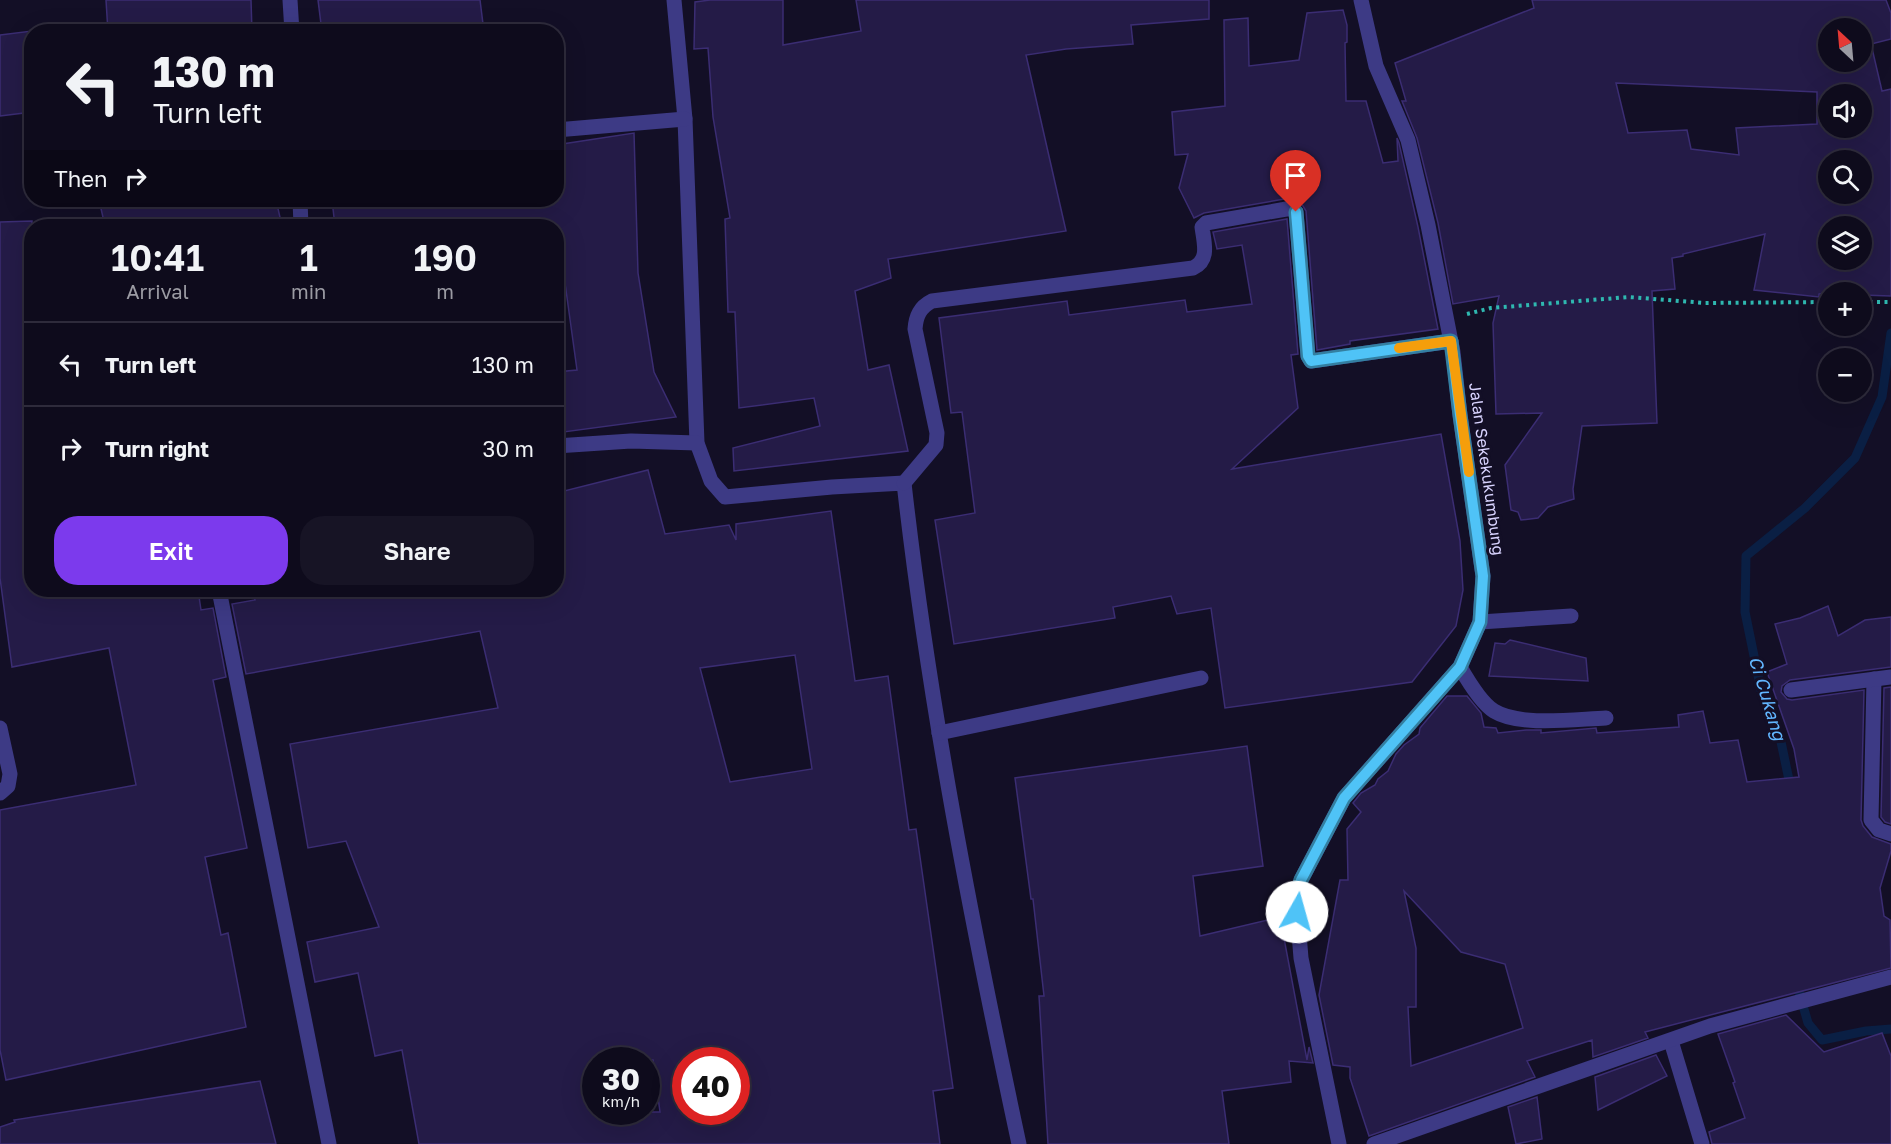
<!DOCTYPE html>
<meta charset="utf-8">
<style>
body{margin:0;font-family:"Golos Text",sans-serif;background:#171425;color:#f1f3f6;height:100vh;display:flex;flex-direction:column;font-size:22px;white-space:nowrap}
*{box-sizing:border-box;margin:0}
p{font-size:20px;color:#9b9ba3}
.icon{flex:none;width:33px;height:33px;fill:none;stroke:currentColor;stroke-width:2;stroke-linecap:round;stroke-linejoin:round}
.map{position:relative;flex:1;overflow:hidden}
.panel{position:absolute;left:24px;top:219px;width:540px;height:378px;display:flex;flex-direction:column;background:#0e0b1c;border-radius:24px;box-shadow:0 6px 24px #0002,0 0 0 2px #2e2b3b}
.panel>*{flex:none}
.top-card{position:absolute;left:24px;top:24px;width:540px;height:183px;border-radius:24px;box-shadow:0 6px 24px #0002,0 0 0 2px #2e2b3b;background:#0e0b1c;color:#f1f3f6;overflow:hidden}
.needle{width:39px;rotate:334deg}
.buttons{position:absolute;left:1818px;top:18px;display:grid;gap:12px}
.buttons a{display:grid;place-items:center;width:54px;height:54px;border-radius:50%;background:#0e0b1c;box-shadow:0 6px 24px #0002,0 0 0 2px #2e2b3b;font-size:30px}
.speed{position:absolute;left:582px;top:1047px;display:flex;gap:12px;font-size:30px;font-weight:700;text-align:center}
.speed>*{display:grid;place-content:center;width:78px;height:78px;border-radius:50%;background:#0e0b1c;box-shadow:0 6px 24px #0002,0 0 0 2px #2e2b3b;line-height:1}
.speed small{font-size:15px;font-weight:400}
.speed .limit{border:9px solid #d22;background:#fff;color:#111}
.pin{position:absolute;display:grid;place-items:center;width:51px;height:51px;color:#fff;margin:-62px -26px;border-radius:50% 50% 50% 0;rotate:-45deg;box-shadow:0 0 6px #0007}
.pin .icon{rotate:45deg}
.me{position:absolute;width:66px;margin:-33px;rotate:7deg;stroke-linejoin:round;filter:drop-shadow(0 0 4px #0008)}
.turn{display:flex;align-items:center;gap:21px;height:126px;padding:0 30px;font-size:27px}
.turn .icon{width:78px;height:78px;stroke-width:2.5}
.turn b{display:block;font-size:42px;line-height:51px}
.then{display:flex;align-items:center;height:57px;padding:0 30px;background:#0003;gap:12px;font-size:22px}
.eta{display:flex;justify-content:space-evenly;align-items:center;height:102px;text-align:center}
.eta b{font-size:36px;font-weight:600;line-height:42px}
.button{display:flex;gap:12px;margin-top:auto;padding:12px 30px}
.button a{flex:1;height:69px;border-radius:24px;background:#7c3aed;color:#fff;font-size:24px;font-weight:600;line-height:69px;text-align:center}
.button a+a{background:#171425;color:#f1f3f6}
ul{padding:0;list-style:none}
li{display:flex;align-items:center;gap:18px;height:84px;padding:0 30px;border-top:2px solid #2e2b3b}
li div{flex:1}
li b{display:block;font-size:22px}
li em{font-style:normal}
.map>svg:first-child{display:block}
</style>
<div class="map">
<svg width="1891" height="1144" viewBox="0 0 1891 1144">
<rect width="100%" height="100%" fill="#130f26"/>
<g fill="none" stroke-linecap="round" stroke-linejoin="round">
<g stroke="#0a1f44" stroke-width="9">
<path d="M 1788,789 L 1789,780 L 1780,737 L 1761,690 L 1745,612 L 1746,556 L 1805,508 L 1855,458 L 1882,397 L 1891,333"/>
<path d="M 1796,981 L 1808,1023 L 1822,1040 L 1866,1031 L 1891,1029"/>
</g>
</g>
<g fill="#241b47" stroke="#3b2d73" stroke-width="1.5" fill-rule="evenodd">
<path d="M 106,0 L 251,0 L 252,32 L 108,32 Z"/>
<path d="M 318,0 L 480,0 L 484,32 L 322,32 Z"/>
<path d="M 710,0 L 783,0 L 783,45 L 861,31 L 856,0 L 1209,0 L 1209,19 L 1131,25 L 1133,44 L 1066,49 L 1026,55 L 1066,231 L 888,259 L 891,278 L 855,291 L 868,370 L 889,365 L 908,451 L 734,471 L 733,448 L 820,426 L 814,398 L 739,408 L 735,312 L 728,312 L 725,219 L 730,218 L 713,117 L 708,48 L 694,49 L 695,2 Z"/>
<path d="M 1532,0 L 1886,0 L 1891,13 L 1891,39 L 1871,44 L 1882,91 L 1891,89 L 1891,296 L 1862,295 L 1862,292 L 1828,292 L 1819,294 L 1819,297 L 1754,290 L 1765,234 L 1683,254 L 1683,256 L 1672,258 L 1675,289 L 1652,291 L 1657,423 L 1582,426 L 1573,489 L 1574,499 L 1548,507 L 1538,518 L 1521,520 L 1518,512 L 1511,510 L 1505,465 L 1542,413 L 1496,414 L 1493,323 L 1499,296 L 1453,304 L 1438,223 L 1417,138 L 1402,101 L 1406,101 L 1395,63 L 1534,8 ZM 1828,28 L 1862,28 L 1862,62 L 1828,62 ZM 1616,83 L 1817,92 L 1817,124 L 1736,128 L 1739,155 L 1691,149 L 1687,130 L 1628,133 ZM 1828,94 L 1862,94 L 1862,128 L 1828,128 ZM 1828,160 L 1862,160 L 1862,194 L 1828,194 ZM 1828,226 L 1862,226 L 1862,260 L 1828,260 Z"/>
<path d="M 1343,10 L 1347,25 L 1347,42 L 1345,43 L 1346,101 L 1366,101 L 1383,163 L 1398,161 L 1397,138 L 1399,143 L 1418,227 L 1438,329 L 1350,341 L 1350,344 L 1317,350 L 1306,211 L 1303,206 L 1295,199 L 1290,198 L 1204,213 L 1194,218 L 1179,188 L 1188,154 L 1175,155 L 1172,112 L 1225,106 L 1224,20 L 1248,18 L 1249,66 L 1299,60 L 1307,13 Z"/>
<path d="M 32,31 L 32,112 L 0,116 L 0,35 Z"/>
<path d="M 634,133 L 638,273 L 654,372 L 676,417 L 556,433 L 556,372 L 577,370 L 565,283 L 556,284 L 556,226 L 335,226 L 332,200 L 556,200 L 556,145 Z"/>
<path d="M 99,200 L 276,200 L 282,226 L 105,226 Z"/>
<path d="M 1287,219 L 1298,354 L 1291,355 L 1298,408 L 1232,469 L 1441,434 L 1460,541 L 1463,590 L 1456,626 L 1412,682 L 1225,708 L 1211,608 L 1177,614 L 1171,596 L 1113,607 L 1115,618 L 954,644 L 935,520 L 975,513 L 962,412 L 951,413 L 939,318 L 1067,301 L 1069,315 L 1185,300 L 1187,312 L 1252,304 L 1242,245 L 1217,249 L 1213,232 Z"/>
<path d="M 32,221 L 32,590 L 198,590 L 201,610 L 213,608 L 226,677 L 213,680 L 247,848 L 205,857 L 221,935 L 228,933 L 246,1027 L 6,1080 L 0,1050 L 0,810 L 136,785 L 109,648 L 12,667 L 0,578 L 0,222 Z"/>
<path d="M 648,470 L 665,534 L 729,525 L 736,540 L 736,524 L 831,511 L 855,681 L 888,676 L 909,830 L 916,829 L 953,1088 L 933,1091 L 940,1144 L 419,1144 L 402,1050 L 375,1056 L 358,973 L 315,982 L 307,942 L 379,927 L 346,841 L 308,848 L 290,744 L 498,708 L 480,631 L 246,674 L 232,604 L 255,600 L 253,590 L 556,590 L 556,493 ZM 795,655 L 812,769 L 730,782 L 700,668 ZM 596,1060 L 653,1060 L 660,1112 L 596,1112 ZM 686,1060 L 736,1060 L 736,1112 L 686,1112 Z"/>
<path d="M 1828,606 L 1838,636 L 1865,620 L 1891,617 L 1891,667 L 1790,680 L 1782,686 L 1781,692 L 1787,699 L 1792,700 L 1864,690 L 1861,820 L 1863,826 L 1872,837 L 1891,844 L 1891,851 L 1880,888 L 1884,916 L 1890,920 L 1891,968 L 1645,1032 L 1648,1038 L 1593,1057 L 1592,1040 L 1527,1061 L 1535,1077 L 1369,1136 L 1350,1078 L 1350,1067 L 1333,1065 L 1319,995 L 1340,880 L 1348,880 L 1347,829 L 1361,812 L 1353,803 L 1361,793 L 1375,785 L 1378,779 L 1388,771 L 1396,754 L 1404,745 L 1419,734 L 1420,728 L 1447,696 L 1467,696 L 1481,713 L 1484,727 L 1496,728 L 1498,733 L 1526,730 L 1541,730 L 1541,733 L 1596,728 L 1597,733 L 1679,727 L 1678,715 L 1703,711 L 1710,743 L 1738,740 L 1747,782 L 1799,777 L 1794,749 L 1767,672 L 1787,664 L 1775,624 L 1800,618 ZM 1404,891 L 1461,952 L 1505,964 L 1523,1028 L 1411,1066 L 1408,1007 L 1416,1007 L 1416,948 Z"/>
<path d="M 1510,640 L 1586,658 L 1588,681 L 1489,676 L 1495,643 L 1505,644 Z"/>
<path d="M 1891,687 L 1891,824 L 1885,822 L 1881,817 L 1884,688 Z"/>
<path d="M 1247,746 L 1263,866 L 1193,876 L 1200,936 L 1280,917 L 1307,1060 L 1309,1047 L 1313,1063 L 1289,1061 L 1291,1082 L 1222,1091 L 1229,1144 L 1048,1144 L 1039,996 L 1044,996 L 1033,899 L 1031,899 L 1015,778 Z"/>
<path d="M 1786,1015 L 1824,1052 L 1882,1033 L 1891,1056 L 1891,1144 L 1712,1144 L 1709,1132 L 1745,1118 L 1733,1083 L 1735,1082 L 1718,1034 Z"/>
<path d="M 1656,1055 L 1667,1076 L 1598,1110 L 1595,1077 Z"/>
<path d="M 260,1081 L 276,1144 L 0,1144 L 0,1127 L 15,1122 L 14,1120 Z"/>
<path d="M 1537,1097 L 1542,1139 L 1516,1144 L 1508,1107 Z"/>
</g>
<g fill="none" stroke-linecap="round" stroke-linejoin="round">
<g stroke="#2fb8b0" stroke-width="4" stroke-dasharray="3 4.5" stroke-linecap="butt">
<path d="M 1862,302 L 1891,302"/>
<path d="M 1467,314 L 1491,308 L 1629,297 L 1705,303 L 1828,302"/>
</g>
<g stroke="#3d3a85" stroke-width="15">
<path d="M 290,0 L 292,32"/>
<path d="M 674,0 L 685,119 L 697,443 L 711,481 L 725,497 L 832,487 L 904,483 C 929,705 972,925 1019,1144"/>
<path d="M 556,130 L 685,119"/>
<path d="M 300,200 L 301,226"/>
<path d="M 556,446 L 631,441 L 697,443"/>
<path d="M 904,483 L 936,445 L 937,433 L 915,329 C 916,316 920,307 932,301 L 1193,268 C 1210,260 1204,243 1202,227 L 1206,223 L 1292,208 L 1296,212 L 1308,356 L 1311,361 L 1451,341"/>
<path d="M 219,590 L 329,1144"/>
<path d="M 1480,622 L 1571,616"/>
<path d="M 939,733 L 1201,678"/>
</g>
<g stroke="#3d3a85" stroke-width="15">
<path d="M 1460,667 C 1468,681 1481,703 1494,711 C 1520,727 1576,719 1606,718"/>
<path d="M 1874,679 L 1871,820 L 1879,830 L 1891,834"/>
<path d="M 1791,690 L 1891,677"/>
<path d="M 0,728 L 10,774 L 8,786 L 0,793"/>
<path d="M 1671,1041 L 1702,1144"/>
<path d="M 1374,1144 L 1710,1026 L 1891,977"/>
</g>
<path stroke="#3d3a85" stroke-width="15" d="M 1339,1144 L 1301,958 L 1296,897 L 1301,880 L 1344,798 L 1460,667 L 1480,622 L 1483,576 L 1460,415 L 1453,352 L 1428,225 L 1408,140 L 1376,66 L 1361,0"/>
</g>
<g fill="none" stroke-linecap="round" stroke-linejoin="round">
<defs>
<path id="route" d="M 1296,212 L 1308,356 L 1311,361 L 1451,341 L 1460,415 L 1483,576 L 1480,622 L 1460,667 L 1344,798 L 1301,880 L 1296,897 L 1297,912"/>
</defs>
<use href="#route" stroke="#337fa1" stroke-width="15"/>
<use href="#route" stroke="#4fc3f7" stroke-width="10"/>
<path stroke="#f59e0b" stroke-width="10" d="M 1399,348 L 1451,341 L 1469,472"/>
</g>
<g text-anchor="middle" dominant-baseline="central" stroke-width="6" stroke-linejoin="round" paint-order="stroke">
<g font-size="16" fill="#d9d4ff" stroke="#130f26">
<text transform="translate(1487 469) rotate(82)">Jalan Sekekukumbung</text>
</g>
<g font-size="18" font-style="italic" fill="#62b6ff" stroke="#130f26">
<text transform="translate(1768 698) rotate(73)">Ci Cukang</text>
</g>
</g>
</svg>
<div class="buttons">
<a><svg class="needle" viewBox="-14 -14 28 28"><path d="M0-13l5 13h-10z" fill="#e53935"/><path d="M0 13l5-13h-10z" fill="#9b9ba3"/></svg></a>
<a><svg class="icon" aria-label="sound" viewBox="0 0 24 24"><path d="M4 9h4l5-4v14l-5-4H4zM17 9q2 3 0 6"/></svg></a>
<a><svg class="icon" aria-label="search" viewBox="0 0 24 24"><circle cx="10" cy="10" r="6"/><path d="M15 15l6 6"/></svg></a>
<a><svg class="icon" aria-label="layers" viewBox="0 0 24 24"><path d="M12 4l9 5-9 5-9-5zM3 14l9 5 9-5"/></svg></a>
<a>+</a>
<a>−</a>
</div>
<div class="speed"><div>30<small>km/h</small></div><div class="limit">40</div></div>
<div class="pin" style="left:1296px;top:212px;background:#d93025"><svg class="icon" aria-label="arrive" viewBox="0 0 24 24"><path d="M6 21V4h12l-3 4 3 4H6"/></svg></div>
<svg class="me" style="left:1297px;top:912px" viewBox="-20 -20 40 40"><circle r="19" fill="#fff"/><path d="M0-13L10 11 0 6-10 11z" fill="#4fc3f7"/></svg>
<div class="top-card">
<div class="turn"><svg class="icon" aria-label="left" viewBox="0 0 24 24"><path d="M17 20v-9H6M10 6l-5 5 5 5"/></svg><div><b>130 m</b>Turn left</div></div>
<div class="then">Then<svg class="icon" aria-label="right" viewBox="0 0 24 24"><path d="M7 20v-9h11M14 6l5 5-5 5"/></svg></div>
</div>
<section class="panel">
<div class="eta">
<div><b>10:41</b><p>Arrival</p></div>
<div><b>1</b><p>min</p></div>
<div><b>190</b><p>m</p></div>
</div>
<ul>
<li><svg class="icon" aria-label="left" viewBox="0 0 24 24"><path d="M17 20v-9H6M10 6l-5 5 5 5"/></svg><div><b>Turn left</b></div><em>130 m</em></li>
<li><svg class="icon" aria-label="right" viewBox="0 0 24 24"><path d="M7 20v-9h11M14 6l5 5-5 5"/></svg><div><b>Turn right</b></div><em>30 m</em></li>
</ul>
<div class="button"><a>Exit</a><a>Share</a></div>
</section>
</div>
